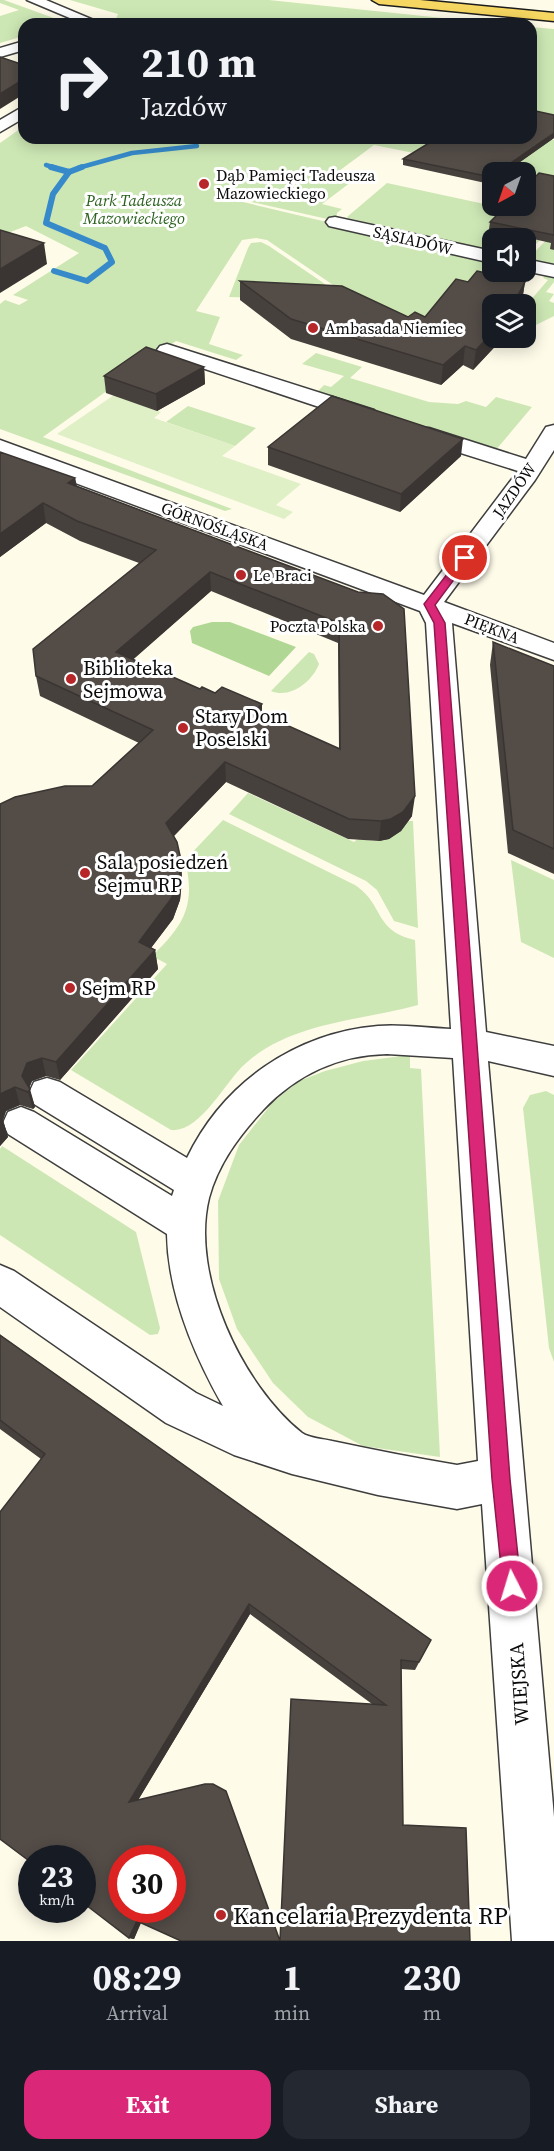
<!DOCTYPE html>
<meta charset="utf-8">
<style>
body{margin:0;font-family:"Source Serif 4",serif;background:#242831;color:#f1f3f6;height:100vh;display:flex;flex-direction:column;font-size:22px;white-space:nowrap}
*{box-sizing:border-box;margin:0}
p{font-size:20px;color:#9ea1a6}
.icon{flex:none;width:33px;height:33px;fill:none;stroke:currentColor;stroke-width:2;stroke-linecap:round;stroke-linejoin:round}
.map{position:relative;height:1941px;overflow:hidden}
.details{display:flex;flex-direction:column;background:#171b24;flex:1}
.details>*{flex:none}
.guide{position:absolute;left:18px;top:18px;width:519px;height:126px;border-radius:18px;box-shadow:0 3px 15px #0003;background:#171b24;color:#f1f3f6;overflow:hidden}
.needle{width:39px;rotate:220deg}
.fabs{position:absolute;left:482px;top:162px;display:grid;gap:12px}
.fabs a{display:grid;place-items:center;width:54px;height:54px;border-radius:12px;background:#171b24;box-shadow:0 3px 15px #0003;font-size:30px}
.speed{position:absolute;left:18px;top:1845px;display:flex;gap:12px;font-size:30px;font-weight:700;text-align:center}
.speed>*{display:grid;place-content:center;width:78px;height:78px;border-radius:50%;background:#171b24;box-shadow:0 3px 15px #0003;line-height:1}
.speed small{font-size:15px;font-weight:400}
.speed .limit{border:9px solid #d22;background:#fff;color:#111}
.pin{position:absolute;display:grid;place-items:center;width:51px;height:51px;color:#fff;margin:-26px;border:3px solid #fff;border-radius:50%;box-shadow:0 2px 6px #0007}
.me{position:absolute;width:66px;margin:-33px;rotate:355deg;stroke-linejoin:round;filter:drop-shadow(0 0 4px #0008)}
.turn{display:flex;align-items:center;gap:21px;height:126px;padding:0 24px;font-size:27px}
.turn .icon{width:78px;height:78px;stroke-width:2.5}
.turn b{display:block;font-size:42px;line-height:51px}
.eta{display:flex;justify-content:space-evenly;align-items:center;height:102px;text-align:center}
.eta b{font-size:36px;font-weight:700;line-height:42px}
.primary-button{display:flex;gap:12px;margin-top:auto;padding:12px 24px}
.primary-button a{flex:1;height:69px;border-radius:18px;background:#db2777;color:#fff;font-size:24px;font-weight:700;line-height:69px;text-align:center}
.primary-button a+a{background:#242831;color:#f1f3f6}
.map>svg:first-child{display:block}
</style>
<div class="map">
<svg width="554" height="1941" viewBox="0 0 554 1941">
<rect width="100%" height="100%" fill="#fffbe9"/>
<g fill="#cde7b4">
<path d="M 0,0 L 4,0 L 62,21 L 51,24 L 24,24 L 24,36 L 0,43 L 0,16 L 19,10 L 0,3 Z"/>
<path d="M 70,0 L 269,0 L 500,24 L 120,24 L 116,19 L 118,14 Z"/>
<path d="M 531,27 L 554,29 L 554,119 L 531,113 Z"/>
<path d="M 24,126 L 24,138 L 531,138 L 531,134 L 554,140 L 554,180 L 512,169 L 508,172 L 374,145 L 339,171 L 359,176 L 322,204 L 342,209 L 337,213 L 336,221 L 229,197 L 226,198 L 492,261 L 492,272 L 517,272 L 500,290 L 420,321 L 361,304 L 267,240 L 256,238 L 242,240 L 196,311 L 220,317 L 209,344 L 243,355 L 236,360 L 176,341 L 43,437 L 232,509 L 225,511 L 0,429 L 0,304 L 5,300 L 19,305 L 28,300 L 13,295 L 79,253 L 26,226 L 0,236 L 0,143 Z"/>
<path d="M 387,183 L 554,219 L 554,226 L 525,255 L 525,238 L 492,238 L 492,252 L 348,218 L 347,217 Z"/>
<path d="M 554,232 L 554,267 L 526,261 Z"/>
<path d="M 261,242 L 269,246 L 353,303 L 338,300 L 229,297 L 248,248 L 251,243 Z"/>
<path d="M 546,275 L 554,277 L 554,282 L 546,292 L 554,294 L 549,301 L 554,303 L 554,316 L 536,325 L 525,336 L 525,313 L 533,304 L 529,302 L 548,280 L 543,278 Z"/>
<path d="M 316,353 L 362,367 L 350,378 L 429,402 L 458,404 L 466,401 L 486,407 L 496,397 L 532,407 L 495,451 L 316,393 L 324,385 L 331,387 L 344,376 L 302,364 Z"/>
<path d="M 188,406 L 256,428 L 235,446 L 166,422 Z"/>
<path d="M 309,652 L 314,654 L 319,664 C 312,682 290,699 271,691 Z"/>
<path d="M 248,793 L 354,842 L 359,838 C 379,844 396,841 405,821 L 413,821 L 418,928 L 394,921 L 377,890 L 366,881 L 229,814 Z"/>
<path d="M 223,820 L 355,885 C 384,904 374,931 415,940 L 418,1005 C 360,1021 291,1022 245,1064 C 225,1082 200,1133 171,1130 L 71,1070 L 167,964 L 152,956 C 184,925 196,905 185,860 Z"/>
<path d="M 511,860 L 554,880 L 554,958 L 521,942 Z"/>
<path d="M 410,1055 L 410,1068 L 421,1069 L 440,1457 L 363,1446 L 308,1417 L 273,1383 L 237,1329 L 219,1279 L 218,1201 L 239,1145 L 272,1103 L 299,1081 L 325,1071 L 363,1061 Z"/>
<path d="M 546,1091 L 554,1095 L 554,1362 L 549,1348 L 523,1108 L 530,1095 Z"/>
<path d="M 2,1146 L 136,1232 L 160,1328 L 158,1334 L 150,1335 L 0,1235 L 0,1149 Z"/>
</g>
<path fill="#b0d894" d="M 212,622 L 230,622 L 296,647 L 269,676 L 192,643 L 190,631 L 193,627 Z"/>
<path fill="#dfefc6" d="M 114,395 L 161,412 L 154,418 L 235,446 L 222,456 L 301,484 L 276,505 L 293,512 L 284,519 L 57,434 Z"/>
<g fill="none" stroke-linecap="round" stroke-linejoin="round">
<g stroke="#378aca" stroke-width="4.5">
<path d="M 46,165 L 56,168"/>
<path d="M 78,168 L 132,153 L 197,146"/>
</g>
<g stroke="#378aca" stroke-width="6">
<path d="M 51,167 L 69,172 L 82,167"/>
<path d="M 54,271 L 87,281 L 112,262 L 105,248 L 46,223 L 53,194 L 69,172"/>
</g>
<defs>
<g id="minor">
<path d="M 27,0 L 46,0 L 103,24 L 84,24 Z"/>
<path d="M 24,41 L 24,50 L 0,57 L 0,48 Z"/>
<path d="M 24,106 L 24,118 L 0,132 L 0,120 Z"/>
<path d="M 335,217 L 492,251 L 492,263 L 329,226 L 326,222 L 329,218 Z"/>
<path d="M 525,259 L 554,265 L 554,277 L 525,271 Z"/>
<path d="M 167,344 L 374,410 L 377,415 L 374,420 L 358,420 L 160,354 L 157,350 L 160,346 Z"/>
<path d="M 554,425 L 554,450 L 535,480 L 444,602 L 554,643 L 554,660 L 452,623 L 486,1032 L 554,1046 L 554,1076 L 488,1061 L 554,1817 L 554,1941 L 512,1941 L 482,1504 L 457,1509 L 378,1495 L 292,1474 L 234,1455 L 166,1423 L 0,1307 L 0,1265 L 14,1271 L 196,1393 L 223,1406 C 194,1355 168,1294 167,1234 L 8,1134 L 3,1123 L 8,1112 L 21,1107 L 34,1112 L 172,1196 L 174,1190 L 34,1104 L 29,1093 L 34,1082 L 47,1078 L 60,1082 L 187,1158 C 223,1083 295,1033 378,1026 C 402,1024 427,1028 451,1029 L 426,623 L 420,611 L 0,455 L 0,440 L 424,595 L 518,471 L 413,438 L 410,433 L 413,428 L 429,428 L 526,459 L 546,427 ZM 387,1054 L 453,1058 L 478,1461 L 457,1465 C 415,1458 374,1450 332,1441 C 324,1439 309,1438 302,1433 C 242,1385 190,1275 209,1198 C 218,1164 239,1136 263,1110 C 296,1075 338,1055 387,1054 Z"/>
</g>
<path id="major" d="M 372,0 L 420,0 L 554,13 L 554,21 L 379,4 Z"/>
</defs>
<use href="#minor" stroke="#3e3e3e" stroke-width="3"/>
<use href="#major" stroke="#1c1c1c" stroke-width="3"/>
<use href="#minor" fill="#fff" fill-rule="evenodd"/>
<use href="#major" fill="#f6d761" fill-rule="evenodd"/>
</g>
<g fill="#47413d" fill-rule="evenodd">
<path d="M 554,138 L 506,172 L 492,172 L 490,184 L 403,165 L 403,159 Z"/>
<path d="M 554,176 L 554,250 L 550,249 L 551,243 L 489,229 L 490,222 Z"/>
<path d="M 240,281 L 408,317 L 425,317 L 468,282 L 525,282 L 522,301 L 492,338 L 503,338 L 473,370 L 463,365 L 441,385 L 291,339 L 240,300 Z"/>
<path d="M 204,367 L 205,384 L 157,411 L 106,393 L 104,376 Z"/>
<path d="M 268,447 L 461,456 L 400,512 L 268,465 Z"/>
<path d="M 0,452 L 75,478 L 77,486 L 358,592 L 412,816 L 401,831 L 389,839 L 379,841 L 348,839 L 226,782 L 174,836 L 181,860 L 182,880 L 180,900 L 173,919 L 151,948 L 155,950 L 158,969 L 60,1080 L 46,1076 L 32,1081 L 29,1088 L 35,1107 L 33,1109 L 20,1105 L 6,1111 L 3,1120 L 8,1137 L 0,1146 L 0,804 L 92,786 L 139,743 L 40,696 L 36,676 L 139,563 L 80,541 L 46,523 L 0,557 ZM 211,591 L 338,643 L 339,749 L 262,714 L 200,689 L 133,659 Z"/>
<path d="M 493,642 L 554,666 L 554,874 L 508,853 L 490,665 Z"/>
<path d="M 0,1335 L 431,1640 L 415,1670 L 401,1669 L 280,1941 L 372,1704 L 250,1614 L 138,1800 L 141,1923 L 134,1939 L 129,1938 L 41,1459 L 0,1429 Z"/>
</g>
<g fill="#3a3532">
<path d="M 24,79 L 24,94 L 0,109 L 0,94 Z"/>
<path d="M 554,133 L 554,138 L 506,172 L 498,172 Z"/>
<path d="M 44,243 L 47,264 L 0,293 L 0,269 Z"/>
<path d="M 525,282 L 522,301 L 520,304 L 513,304 Z"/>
<path d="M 492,333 L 492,338 L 503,338 L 473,370 L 476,350 Z"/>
<path d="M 465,346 L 463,365 L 441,385 L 443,365 Z"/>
<path d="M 204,367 L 205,384 L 157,411 L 156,394 Z"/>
<path d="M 463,439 L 461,456 L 400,512 L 401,494 Z"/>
<path d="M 75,478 L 78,498 L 68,483 Z"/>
<path d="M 43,503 L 46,523 L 0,557 L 0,534 Z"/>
<path d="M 210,572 L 211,591 L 119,672 L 116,652 Z"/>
<path d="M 262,704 L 262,724 L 255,711 Z"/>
<path d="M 225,762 L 226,782 L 168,842 L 166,823 Z"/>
<path d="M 415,796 L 412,816 L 401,831 L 389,839 L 379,841 L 381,821 Z"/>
<path d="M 181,860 L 182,880 L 180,900 L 173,919 L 141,961 L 139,942 Z"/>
<path d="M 155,950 L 158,969 L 60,1080 L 56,1062 Z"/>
<path d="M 42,1058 L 46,1076 L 32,1081 L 28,1091 L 22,1076 L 27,1063 Z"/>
<path d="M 15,1087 L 20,1105 L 6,1111 L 3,1120 L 8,1137 L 0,1146 L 0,1093 Z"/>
<path d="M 30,1089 L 35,1107 L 33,1109 L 28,1092 Z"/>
<path d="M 249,1604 L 250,1614 L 134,1807 L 129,1802 Z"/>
<path d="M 137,1921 L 141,1922 L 134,1939 L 129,1938 Z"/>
</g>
<g fill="#534c47" stroke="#3a3532" stroke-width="1.5" fill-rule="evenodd">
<path d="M 0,57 L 24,65 L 24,79 L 0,94 Z"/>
<path d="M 531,110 L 554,115 L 554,133 L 498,172 L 492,172 L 491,177 L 403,159 L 437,138 L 531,138 Z"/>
<path d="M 539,173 L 554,176 L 554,235 L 490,222 L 506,206 L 525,206 L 525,187 Z"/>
<path d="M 0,230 L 44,243 L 0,269 Z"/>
<path d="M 477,271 L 525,282 L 513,304 L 492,304 L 492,333 L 476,350 L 465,346 L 443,365 L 291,319 L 240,281 L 342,286 L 408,317 L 415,312 L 425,317 L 456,279 L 468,282 Z"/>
<path d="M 146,347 L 204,367 L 156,394 L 104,376 Z"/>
<path d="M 332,396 L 463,439 L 401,494 L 268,447 Z"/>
<path d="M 0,452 L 75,478 L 68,483 L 358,592 L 383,594 L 404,609 L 415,796 L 403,812 L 391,819 L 381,821 L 349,819 L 225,762 L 166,823 L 177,842 L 181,860 L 179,880 L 171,899 L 139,942 L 155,950 L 56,1062 L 42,1058 L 27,1063 L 22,1076 L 30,1089 L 28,1092 L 15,1087 L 0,1094 L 0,804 L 15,797 L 65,786 L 92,786 L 153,730 L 36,676 L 33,649 L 156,550 L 77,521 L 43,503 L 0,534 ZM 210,572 L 339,623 L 340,749 L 255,711 L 262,704 L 222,687 L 215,693 L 202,687 L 200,689 L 116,652 Z"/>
<path d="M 493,642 L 554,666 L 554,849 L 513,830 Z"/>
<path d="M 0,1335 L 431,1640 L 419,1662 L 401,1660 L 403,1825 L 466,1828 L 470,1941 L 280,1941 L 291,1699 L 386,1705 L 249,1604 L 129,1802 L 205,1784 L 213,1784 L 226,1791 L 280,1941 L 181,1941 L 137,1921 L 129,1938 L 82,1902 L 82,1858 L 32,1858 L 32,1863 L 0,1839 L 0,1512 L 45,1454 L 0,1420 ZM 122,1858 L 172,1858 L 172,1910 L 122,1910 Z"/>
</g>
<path fill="#db2777" stroke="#8e194d" stroke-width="1.5" d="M 461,556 L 470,558 L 435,605 L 445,623 L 510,1479 L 521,1586 L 519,1592 L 512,1595 L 505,1592 L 503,1586 L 492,1479 L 434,623 L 424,604 Z"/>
<g fill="#b72628" stroke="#fff" stroke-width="2">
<circle cx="204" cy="184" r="6"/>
<circle cx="313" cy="328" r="6"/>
<circle cx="241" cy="575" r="6"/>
<circle cx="378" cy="626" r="6"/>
<circle cx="71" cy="679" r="6"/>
<circle cx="183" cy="728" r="6"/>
<circle cx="85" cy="873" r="6"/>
<circle cx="70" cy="988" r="6"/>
<circle cx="221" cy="1915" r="6"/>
</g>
<g text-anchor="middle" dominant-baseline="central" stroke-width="6" stroke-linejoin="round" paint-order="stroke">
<g font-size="16" fill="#0b0b0b" stroke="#fff" text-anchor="start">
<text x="216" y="175">Dąb Pamięci Tadeusza<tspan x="216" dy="18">Mazowieckiego</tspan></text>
<text x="325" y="328">Ambasada Niemiec</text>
<text x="253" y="575">Le Braci</text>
<text x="366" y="626" text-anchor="end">Poczta Polska</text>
</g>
<g font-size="16" font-style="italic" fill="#29601d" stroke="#fff">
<text x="134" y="200">Park Tadeusza<tspan x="134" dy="18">Mazowieckiego</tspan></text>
</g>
<g font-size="16" fill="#0b0b0b" stroke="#fff">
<text transform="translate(413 240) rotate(13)">SĄSIADÓW</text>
<text transform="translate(514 490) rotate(-55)">JAZDÓW</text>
<text transform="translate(215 526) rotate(20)">GÓRNOŚLĄSKA</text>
<text transform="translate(492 628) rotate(21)">PIĘKNA</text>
</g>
<g font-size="20" fill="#0b0b0b" stroke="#fff" text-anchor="start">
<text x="83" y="668">Biblioteka<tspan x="83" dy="23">Sejmowa</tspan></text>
<text x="195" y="716">Stary Dom<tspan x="195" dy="23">Poselski</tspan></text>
<text x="97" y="862">Sala posiedzeń<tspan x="97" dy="23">Sejmu RP</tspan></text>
<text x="82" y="988">Sejm RP</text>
</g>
<g font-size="20" fill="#0b0b0b" stroke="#fff">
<text transform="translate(519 1684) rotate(-94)">WIEJSKA</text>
</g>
<g font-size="24" fill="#0b0b0b" stroke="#fff" text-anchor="start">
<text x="233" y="1915">Kancelaria Prezydenta RP</text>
</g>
</g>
</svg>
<div class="fabs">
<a><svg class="needle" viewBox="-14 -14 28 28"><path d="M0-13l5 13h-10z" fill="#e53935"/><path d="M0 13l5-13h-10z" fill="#9ea1a6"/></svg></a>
<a><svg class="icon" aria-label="sound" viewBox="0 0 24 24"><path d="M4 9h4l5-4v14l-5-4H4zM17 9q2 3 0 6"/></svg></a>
<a><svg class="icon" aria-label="layers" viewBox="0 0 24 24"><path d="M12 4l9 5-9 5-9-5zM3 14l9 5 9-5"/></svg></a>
</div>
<div class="speed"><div>23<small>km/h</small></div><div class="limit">30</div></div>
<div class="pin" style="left:465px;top:558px;background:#d93025"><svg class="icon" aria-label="arrive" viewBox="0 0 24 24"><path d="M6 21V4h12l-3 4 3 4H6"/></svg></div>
<svg class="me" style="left:512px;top:1586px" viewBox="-20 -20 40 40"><circle r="17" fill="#db2777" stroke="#fff" stroke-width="3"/><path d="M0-11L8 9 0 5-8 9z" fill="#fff"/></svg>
<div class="guide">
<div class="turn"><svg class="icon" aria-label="right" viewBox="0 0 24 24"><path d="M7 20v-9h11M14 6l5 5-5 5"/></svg><div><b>210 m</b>Jazdów</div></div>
</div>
</div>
<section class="details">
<div class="eta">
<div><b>08:29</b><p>Arrival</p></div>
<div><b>1</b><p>min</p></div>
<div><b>230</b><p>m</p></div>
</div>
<div class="primary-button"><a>Exit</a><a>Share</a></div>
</section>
